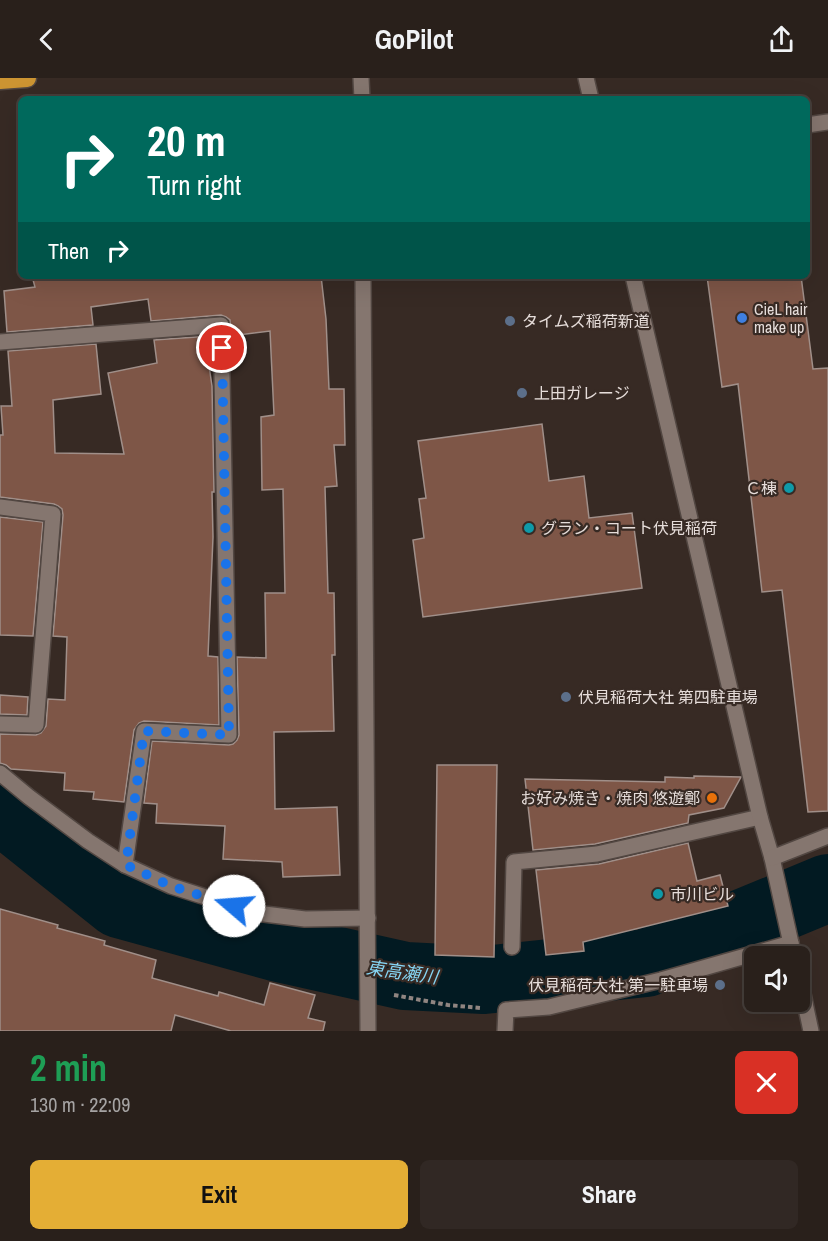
<!DOCTYPE html>
<meta charset="utf-8">
<style>
body{margin:0;font-family:"Archivo Narrow","Noto Sans JP",sans-serif;background:#312824;color:#f1f3f6;height:100vh;display:flex;flex-direction:column;font-size:22px;white-space:nowrap}
*{box-sizing:border-box;margin:0}
p{font-size:20px;color:#a5a3a3}
.icon{flex:none;width:33px;height:33px;fill:none;stroke:currentColor;stroke-width:2;stroke-linecap:round;stroke-linejoin:round}
.map{position:relative;height:953px;overflow:hidden}
.panel{display:flex;flex-direction:column;background:#29201b;flex:1}
.panel>*{flex:none}
.hud{position:absolute;left:18px;top:18px;width:792px;height:183px;border-radius:9px;box-shadow:0 6px 24px #0002,0 0 0 2px #453e3a;background:#00695c;color:#fff;overflow:hidden}
.buttons{position:absolute;left:744px;top:868px;display:grid;gap:12px}
.buttons a{display:grid;place-items:center;width:66px;height:66px;border-radius:9px;background:#29201b;box-shadow:0 6px 24px #0002,0 0 0 2px #453e3a;font-size:30px}
.pin{position:absolute;display:grid;place-items:center;width:51px;height:51px;color:#fff;margin:-26px;border:3px solid #fff;border-radius:50%;box-shadow:0 2px 6px #0007}
.me{position:absolute;width:66px;margin:-33px;rotate:288deg;stroke-linejoin:round;filter:drop-shadow(0 0 4px #0008)}
.turn{display:flex;align-items:center;gap:21px;height:126px;padding:0 30px;font-size:27px}
.turn .icon{width:78px;height:78px;stroke-width:2.5}
.turn b{display:block;font-size:42px;line-height:51px}
.then{display:flex;align-items:center;height:57px;padding:0 30px;background:#0003;gap:12px;font-size:22px}
.round{display:grid;place-items:center;flex:none;width:63px;height:63px;border-radius:9px;background:#312824}
.headline{display:flex;align-items:center;justify-content:space-between;height:102px;padding:0 30px}
h1{font-size:36px;font-weight:700;line-height:45px;color:#1e9e55}
.cta{display:flex;gap:12px;margin-top:auto;padding:12px 30px}
.cta a{flex:1;height:69px;border-radius:9px;background:#e4ae35;color:#111;font-size:24px;font-weight:700;line-height:69px;text-align:center}
.cta a+a{background:#312824;color:#f1f3f6}
header{display:flex;justify-content:space-between;align-items:center;height:78px;padding:0 30px;background:#29201b;font-size:27px;font-weight:700}
.map>svg:first-child{display:block}
</style>
<header><svg class="icon" aria-label="back" viewBox="0 0 24 24"><path d="M15 5l-7 7 7 7"/></svg>GoPilot<svg class="icon" aria-label="share" viewBox="0 0 24 24"><path d="M12 15V3M7 8l5-5 5 5M5 13v7h14v-7"/></svg></header>
<div class="map">
<svg width="828" height="953" viewBox="0 0 828 953">
<rect width="100%" height="100%" fill="#372a24"/>
<g fill="none" stroke-linecap="round" stroke-linejoin="round">
<path stroke="#021a22" stroke-width="68" d="M 0,731 L 119,826 L 275,869 L 405,898 L 484,902 L 646,885 L 828,810"/>
</g>
<g fill="#7e5647" stroke="#a08f89" stroke-width="1.5">
<path d="M 32,198 L 321,198 L 326,241 L 329,311 L 344,311 L 345,367 L 334,367 L 337,408 L 325,409 L 328,515 L 334,515 L 335,577 L 332,577 L 334,653 L 274,654 L 275,731 L 337,729 L 340,797 L 283,799 L 282,784 L 223,781 L 225,748 L 156,745 L 157,726 L 144,725 L 152,663 L 229,667 L 233,666 L 237,662 L 239,657 L 237,579 L 266,580 L 265,515 L 285,515 L 283,411 L 262,412 L 261,339 L 274,337 L 270,253 L 231,258 L 230,242 L 226,239 L 221,237 L 151,243 L 148,221 L 91,229 L 93,247 L 7,254 L 4,213 L 35,209 Z"/>
<path d="M 707,198 L 801,198 L 813,291 L 828,290 L 828,733 L 808,734 L 782,512 L 762,514 L 738,306 L 722,309 Z"/>
<path d="M 211,258 L 212,260 L 205,261 L 212,308 L 214,414 L 212,414 L 213,459 L 208,578 L 218,579 L 219,647 L 144,643 L 139,645 L 134,652 L 124,724 L 93,721 L 94,714 L 64,712 L 65,695 L 11,691 L 6,687 L 0,685 L 0,656 L 36,657 L 41,655 L 46,648 L 48,621 L 65,622 L 67,559 L 53,558 L 63,437 L 62,431 L 58,428 L 54,426 L 0,419 L 0,357 L 3,357 L 1,328 L 12,328 L 8,273 L 96,266 L 101,316 L 53,322 L 55,375 L 124,376 L 108,295 L 157,285 L 154,262 Z"/>
<path d="M 542,346 L 549,403 L 584,398 L 589,440 L 632,435 L 642,510 L 423,539 L 413,462 L 424,460 L 419,421 L 426,420 L 418,363 Z"/>
<path d="M 0,439 L 43,444 L 33,558 L 0,557 Z"/>
<path d="M 0,617 L 28,619 L 27,637 L 0,636 Z"/>
<path d="M 437,687 L 497,687 L 494,879 L 435,877 Z"/>
<path d="M 694,698 L 741,699 L 724,730 L 689,737 L 688,745 L 595,766 L 533,772 L 525,701 L 665,704 L 665,699 L 694,700 Z"/>
<path d="M 688,765 L 697,803 L 720,797 L 728,828 L 583,864 L 584,873 L 546,877 L 536,792 L 599,786 Z"/>
<path d="M 0,831 L 58,847 L 57,850 L 105,863 L 104,867 L 156,882 L 152,900 L 218,918 L 219,914 L 264,927 L 270,905 L 315,917 L 308,940 L 325,944 L 323,953 L 231,953 L 175,937 L 171,953 L 0,953 Z"/>
</g>
<g fill="none" stroke-linecap="round" stroke-linejoin="round">
<defs>
<g id="lane">
<path d="M 807,47 L 828,44"/>
<path d="M 0,264 L 221,247 L 229,657 L 144,653 L 125,787"/>
<path d="M 0,429 L 53,436 L 36,647 L 0,646"/>
<path d="M 0,695 L 29,719 L 88,763 L 125,787 L 171,808 L 256,835 L 305,841 L 368,840"/>
<path d="M 512,869 L 514,784 L 597,776 L 760,739"/>
<path d="M 505,953 L 506,932 L 549,929 L 661,902 L 791,865"/>
</g>
<g id="street">
<path d="M 586,0 L 591,21"/>
<path d="M 633,198 L 760,739 L 772,780 L 794,879"/>
<path d="M 772,780 L 828,758"/>
<path d="M 800,902 L 811,953"/>
</g>
<g id="secondary">
<path d="M 361,0 L 362,21"/>
<path d="M 363,198 L 368,953"/>
</g>
<path id="highway" d="M 0,2 L 27,0"/>
</defs>
<use href="#lane" stroke="#524742" stroke-width="18"/>
<use href="#street" stroke="#524742" stroke-width="18"/>
<use href="#secondary" stroke="#524742" stroke-width="18"/>
<use href="#highway" stroke="#524742" stroke-width="21"/>
<path stroke="#908581" stroke-width="4" stroke-dasharray="4.5 3" stroke-linecap="butt" d="M 394,917 L 448,927 L 481,930"/>
<use href="#lane" stroke="#85766f" stroke-width="15"/>
<use href="#street" stroke="#85766f" stroke-width="15"/>
<use href="#secondary" stroke="#85766f" stroke-width="15"/>
<use href="#highway" stroke="#cc9432" stroke-width="18"/>
</g>
<g fill="none" stroke-linecap="round" stroke-linejoin="round">
<path stroke="#1a73e8" stroke-width="10" stroke-dasharray="0 18" d="M 222,270 L 229,657 L 144,653 L 126,787 L 171,808 L 234,828"/>
</g>
<circle fill="#3f7fe0" stroke="#372a24" stroke-width="2" cx="742" cy="240" r="6"/>
<g fill="#5c6f8a" stroke="#372a24" stroke-width="2">
<circle cx="510" cy="243" r="6"/>
<circle cx="522" cy="315" r="6"/>
<circle cx="566" cy="619" r="6"/>
<circle cx="720" cy="907" r="6"/>
</g>
<g fill="#0f9aa8" stroke="#372a24" stroke-width="2">
<circle cx="789" cy="410" r="6"/>
<circle cx="529" cy="450" r="6"/>
<circle cx="658" cy="816" r="6"/>
</g>
<circle fill="#e8710a" stroke="#372a24" stroke-width="2" cx="712" cy="720" r="6"/>
<g text-anchor="middle" dominant-baseline="central" stroke-width="4.5" stroke-linejoin="round" paint-order="stroke">
<g font-size="16" fill="#e6ddda" stroke="#372a24" text-anchor="start">
<text x="754" y="231">CieL hair<tspan x="754" dy="18">make up</tspan></text>
<text x="522" y="243">タイムズ稲荷新道</text>
<text x="534" y="315">上田ガレージ</text>
<text x="777" y="410" text-anchor="end">Ｃ棟</text>
<text x="541" y="450">グラン・コート伏見稲荷</text>
<text x="578" y="619">伏見稲荷大社 第四駐車場</text>
<text x="700" y="720" text-anchor="end">お好み焼き・焼肉 悠遊鄭</text>
<text x="670" y="816">市川ビル</text>
<text x="708" y="907" text-anchor="end">伏見稲荷大社 第一駐車場</text>
</g>
<g font-size="18" font-style="italic" fill="#86d5f3" stroke="#372a24">
<text transform="translate(402 894) rotate(8)">東高瀬川</text>
</g>
</g>
</svg>
<div class="buttons">
<a><svg class="icon" aria-label="sound" viewBox="0 0 24 24"><path d="M4 9h4l5-4v14l-5-4H4zM17 9q2 3 0 6"/></svg></a>
</div>
<div class="pin" style="left:222px;top:270px;background:#d93025"><svg class="icon" aria-label="arrive" viewBox="0 0 24 24"><path d="M6 21V4h12l-3 4 3 4H6"/></svg></div>
<svg class="me" style="left:234px;top:828px" viewBox="-20 -20 40 40"><circle r="19" fill="#fff"/><path d="M0-13L10 11 0 6-10 11z" fill="#1a73e8"/></svg>
<div class="hud">
<div class="turn"><svg class="icon" aria-label="right" viewBox="0 0 24 24"><path d="M7 20v-9h11M14 6l5 5-5 5"/></svg><div><b>20 m</b>Turn right</div></div>
<div class="then">Then<svg class="icon" aria-label="right" viewBox="0 0 24 24"><path d="M7 20v-9h11M14 6l5 5-5 5"/></svg></div>
</div>
</div>
<section class="panel">
<div class="headline"><div><h1>2 min</h1><p>130 m · 22:09</p></div><a class="round" style="background:#d93025;color:#fff"><svg class="icon" aria-label="close" viewBox="0 0 24 24"><path d="M6 6l12 12M18 6L6 18"/></svg></a></div>
<div class="cta"><a>Exit</a><a>Share</a></div>
</section>
